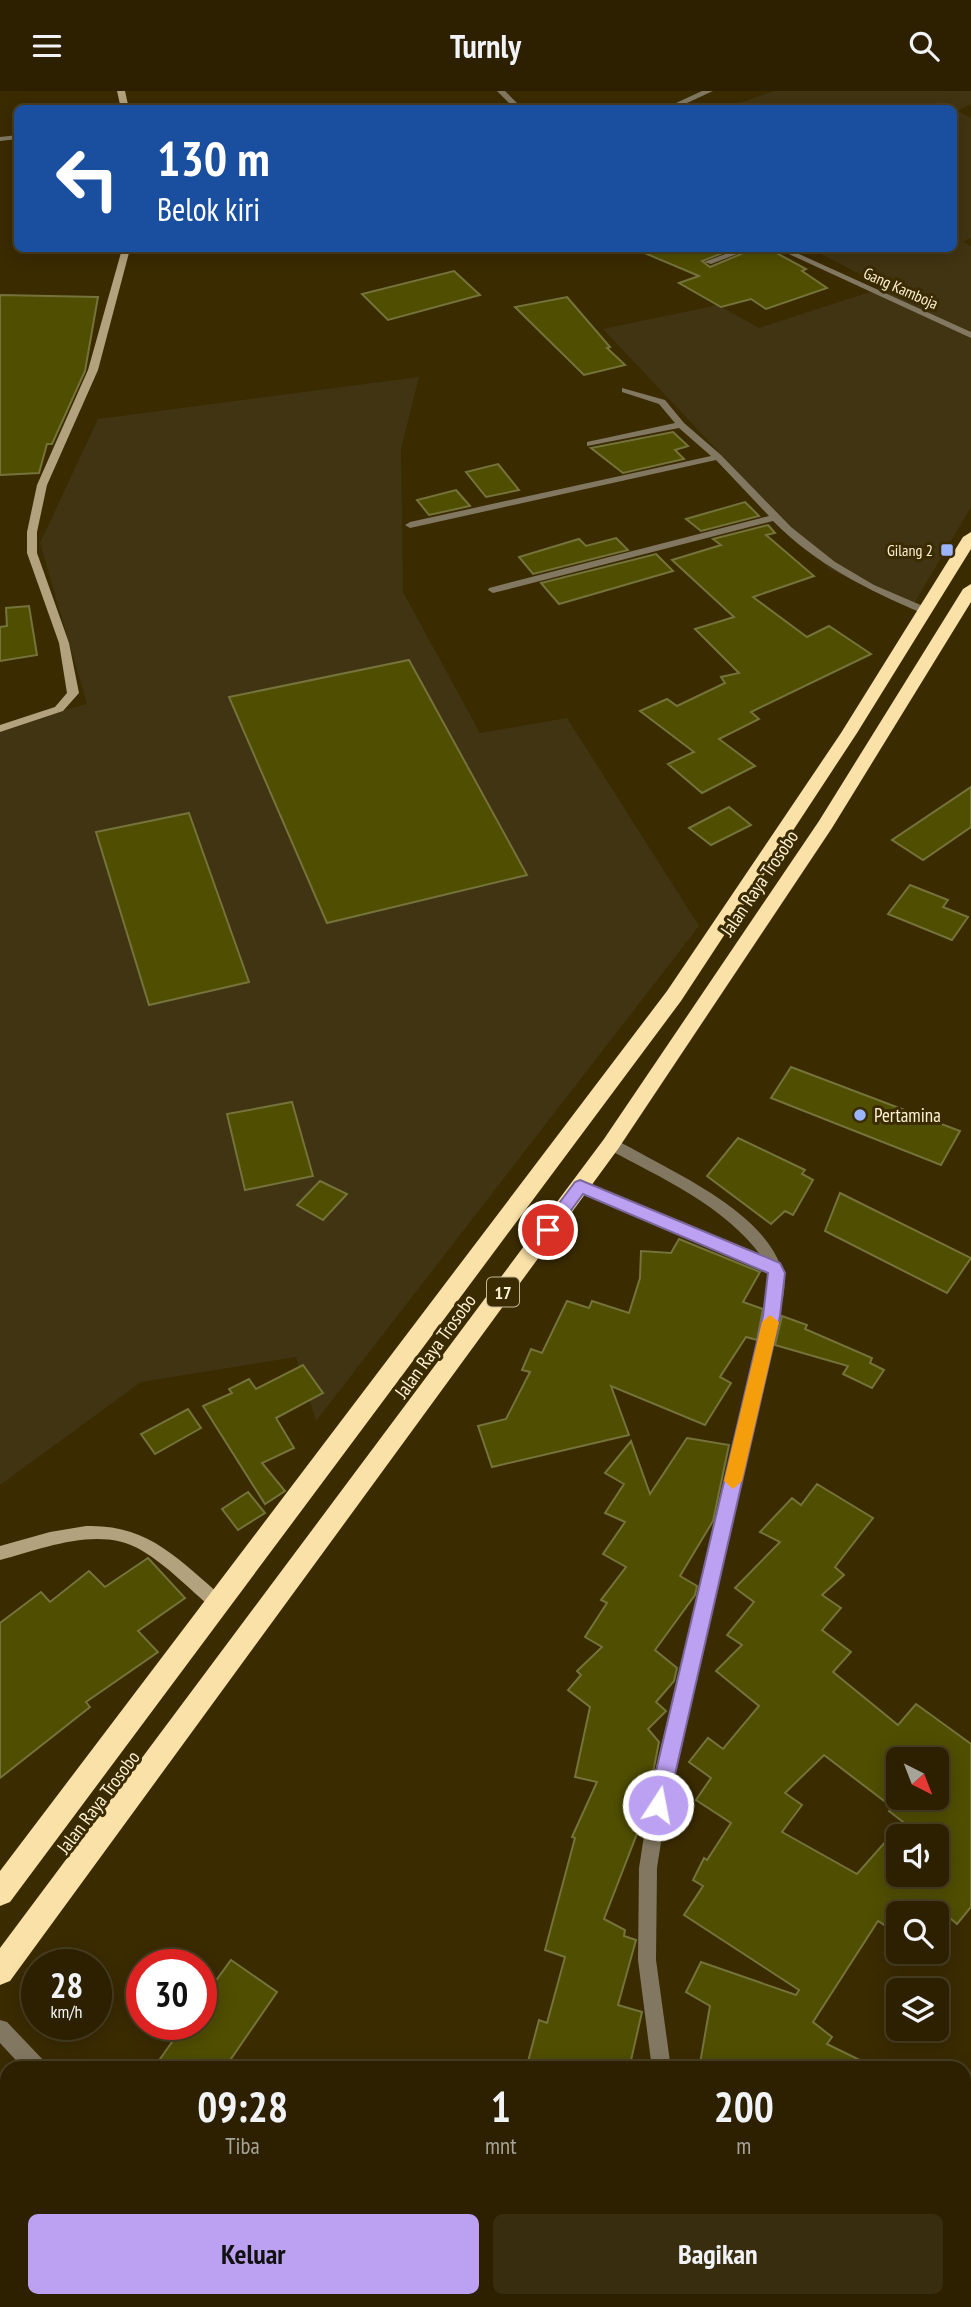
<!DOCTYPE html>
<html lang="id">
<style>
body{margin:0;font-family:"PT Sans Narrow",sans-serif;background:#382d0f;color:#f1f3f6;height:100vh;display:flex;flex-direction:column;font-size:26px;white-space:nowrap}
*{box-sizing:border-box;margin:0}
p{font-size:23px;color:#a6a399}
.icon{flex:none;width:38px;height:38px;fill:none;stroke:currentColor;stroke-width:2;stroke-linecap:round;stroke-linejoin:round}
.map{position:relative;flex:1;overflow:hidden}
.panel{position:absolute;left:0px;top:1970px;width:971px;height:247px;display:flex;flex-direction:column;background:#2c2000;border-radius:21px 21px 0 0;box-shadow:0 4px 18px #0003,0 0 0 2px #483e22}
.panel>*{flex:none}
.top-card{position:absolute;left:14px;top:14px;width:943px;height:147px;border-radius:10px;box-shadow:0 4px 18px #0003,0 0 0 2px #483e22;background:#1a4fa0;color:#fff;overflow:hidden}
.needle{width:46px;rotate:138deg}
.buttons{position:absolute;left:886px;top:1656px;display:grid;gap:14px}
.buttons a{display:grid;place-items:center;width:63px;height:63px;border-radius:10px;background:#2c2000;box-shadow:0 4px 18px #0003,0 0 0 2px #483e22;font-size:35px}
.speed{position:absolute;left:21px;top:1858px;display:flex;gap:14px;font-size:35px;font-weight:700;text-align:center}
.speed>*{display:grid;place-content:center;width:91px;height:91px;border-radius:50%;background:#2c2000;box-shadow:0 4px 18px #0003,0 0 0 2px #483e22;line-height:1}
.speed small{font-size:18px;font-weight:400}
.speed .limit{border:10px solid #d22;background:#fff;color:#111}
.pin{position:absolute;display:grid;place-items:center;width:60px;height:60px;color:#fff;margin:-30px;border:4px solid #fff;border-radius:50%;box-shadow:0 2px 7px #0007}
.me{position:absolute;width:77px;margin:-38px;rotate:11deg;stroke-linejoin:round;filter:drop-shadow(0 0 5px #0008)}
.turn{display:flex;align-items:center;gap:24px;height:147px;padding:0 28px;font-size:32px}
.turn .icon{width:91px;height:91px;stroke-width:2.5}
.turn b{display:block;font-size:49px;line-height:60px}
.eta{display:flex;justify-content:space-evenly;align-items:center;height:119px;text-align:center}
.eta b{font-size:42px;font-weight:600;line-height:49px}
.primary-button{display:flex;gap:14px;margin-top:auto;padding:14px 28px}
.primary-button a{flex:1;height:80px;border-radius:10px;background:#bca0f2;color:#111;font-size:28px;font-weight:600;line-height:80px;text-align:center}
.primary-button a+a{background:#382d0f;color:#f1f3f6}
header{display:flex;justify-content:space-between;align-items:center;height:91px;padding:0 28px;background:#2c2000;font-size:32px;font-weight:600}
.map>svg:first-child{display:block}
</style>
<header><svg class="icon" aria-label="menu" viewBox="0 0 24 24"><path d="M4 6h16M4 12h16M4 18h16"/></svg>Turnly<svg class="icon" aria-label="search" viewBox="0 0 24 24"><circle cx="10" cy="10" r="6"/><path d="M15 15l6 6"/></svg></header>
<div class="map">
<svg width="971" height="2216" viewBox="0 0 971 2216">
<rect width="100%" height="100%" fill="#3a2b00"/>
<g fill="#413412">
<path d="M 774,0 L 971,0 L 971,13 L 958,20 L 971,27 L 971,147 L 963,151 L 971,155 L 971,416 L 912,516 L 829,478 L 603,238 L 718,214 L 759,237 L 885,196 L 813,159 L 817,158 L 954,158 L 954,18 L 725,17 Z"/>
<path d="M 419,286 L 401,358 L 403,501 L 480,642 L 567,627 L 699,835 L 316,1330 L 296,1266 L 141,1291 L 0,1394 L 0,637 L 87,613 L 40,452 L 98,328 Z"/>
</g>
<g fill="#504e00" stroke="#74733b" stroke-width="2" fill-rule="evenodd">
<path d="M 635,158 L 733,158 L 702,170 L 710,176 L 753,158 L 769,158 L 806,178 L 802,180 L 827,197 L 766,218 L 751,208 L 721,216 L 679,192 L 699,185 Z"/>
<path d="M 454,180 L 480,204 L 388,229 L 362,203 Z"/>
<path d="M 0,204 L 98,206 L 85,280 L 52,353 L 47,353 L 39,382 L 0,384 Z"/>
<path d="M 567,206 L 610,256 L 607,257 L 625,274 L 584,284 L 515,216 Z"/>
<path d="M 673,341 L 688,355 L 675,359 L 684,368 L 623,382 L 591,357 Z"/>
<path d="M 498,373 L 519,399 L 486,406 L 466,381 Z"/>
<path d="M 456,399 L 470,415 L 429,424 L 417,409 Z"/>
<path d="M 745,411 L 759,425 L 701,440 L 686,428 Z"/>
<path d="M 768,434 L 775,442 L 766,444 L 814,485 L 753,506 L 807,546 L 829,535 L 871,563 L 751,621 L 759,628 L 719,648 L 755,675 L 702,702 L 668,673 L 694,661 L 640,620 L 667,608 L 677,615 L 725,592 L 721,586 L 739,582 L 695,538 L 734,526 L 672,469 L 721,454 L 713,448 Z"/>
<path d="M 616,447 L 628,459 L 533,483 L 519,466 L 579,448 L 586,455 Z"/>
<path d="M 656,463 L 673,480 L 559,513 L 541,492 Z"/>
<path d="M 29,515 L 37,564 L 0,570 L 0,536 L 7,535 L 6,517 Z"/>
<path d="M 409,569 L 527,784 L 327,832 L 229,606 Z"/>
<path d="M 971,696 L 971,736 L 923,769 L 892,749 Z"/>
<path d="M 729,716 L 751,734 L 711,754 L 689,737 Z"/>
<path d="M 189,722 L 249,891 L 149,914 L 96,741 Z"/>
<path d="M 910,794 L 948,809 L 943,816 L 968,826 L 952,849 L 888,823 Z"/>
<path d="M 791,976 L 960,1040 L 941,1074 L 771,1007 Z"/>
<path d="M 292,1011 L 313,1085 L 245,1099 L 227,1023 Z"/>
<path d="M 738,1047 L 805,1079 L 802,1083 L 813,1089 L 793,1124 L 785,1120 L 771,1133 L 707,1085 Z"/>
<path d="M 320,1090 L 347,1103 L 323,1129 L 297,1114 Z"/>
<path d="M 840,1102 L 971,1167 L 947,1202 L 825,1140 Z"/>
<path d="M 679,1148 L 760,1181 L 743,1211 L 763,1218 L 757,1249 L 746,1246 L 720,1286 L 731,1292 L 705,1334 L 611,1295 L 629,1344 L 492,1376 L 478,1335 L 506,1328 L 530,1281 L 522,1279 L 531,1258 L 542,1262 L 567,1210 L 589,1217 L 592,1210 L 629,1222 L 640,1187 L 641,1160 L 671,1162 Z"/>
<path d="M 782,1225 L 807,1234 L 805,1238 L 872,1267 L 870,1272 L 884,1279 L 872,1297 L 843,1283 L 848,1275 L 775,1254 Z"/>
<path d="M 303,1274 L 323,1302 L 276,1327 L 294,1357 L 262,1372 L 285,1400 L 265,1413 L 203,1315 L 232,1302 L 229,1298 L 249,1288 L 256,1298 Z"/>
<path d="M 188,1318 L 201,1337 L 155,1363 L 141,1343 Z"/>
<path d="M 687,1347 L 729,1354 L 713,1430 L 680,1485 L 697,1495 L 695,1504 L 655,1559 L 677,1577 L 674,1590 L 656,1611 L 666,1620 L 648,1638 L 659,1651 L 645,1722 L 604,1828 L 625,1839 L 624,1845 L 636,1849 L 618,1914 L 642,1921 L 629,1978 L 526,1978 L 539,1929 L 547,1932 L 565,1866 L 545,1859 L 575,1747 L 572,1746 L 597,1691 L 575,1686 L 590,1616 L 568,1599 L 581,1584 L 577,1580 L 602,1556 L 585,1546 L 607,1512 L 601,1509 L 626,1476 L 603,1463 L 625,1431 L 605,1422 L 624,1393 L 605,1382 L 631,1350 L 650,1403 Z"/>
<path d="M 817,1393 L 873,1427 L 835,1476 L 844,1484 L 822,1504 L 841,1517 L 822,1539 L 851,1561 L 833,1581 L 898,1634 L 916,1613 L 971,1653 L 971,1816 L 957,1833 L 944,1822 L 898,1822 L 898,1843 L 878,1830 L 813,1931 L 832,1946 L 827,1953 L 878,1978 L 699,1978 L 710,1915 L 686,1901 L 701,1871 L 796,1904 L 799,1899 L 684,1824 L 703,1795 L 693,1789 L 704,1767 L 707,1769 L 731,1732 L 696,1709 L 711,1687 L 689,1671 L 708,1647 L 723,1658 L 759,1615 L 716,1580 L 742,1554 L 727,1544 L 754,1511 L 735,1497 L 780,1451 L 760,1441 L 792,1407 L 801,1414 ZM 824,1664 L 892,1716 L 889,1720 L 903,1731 L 857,1783 L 782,1741 L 802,1714 L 785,1702 ZM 898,1668 L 936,1668 L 936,1706 L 898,1706 ZM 898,1745 L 936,1745 L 936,1783 L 898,1783 Z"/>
<path d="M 248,1401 L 265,1422 L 238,1439 L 222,1418 Z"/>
<path d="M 148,1467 L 185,1507 L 138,1540 L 158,1561 L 86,1611 L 90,1616 L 0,1687 L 0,1532 L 41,1501 L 50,1511 L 89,1480 L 105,1496 Z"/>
<path d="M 231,1869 L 277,1901 L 224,1978 L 153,1978 L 184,1934 L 201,1934 L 201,1910 Z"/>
</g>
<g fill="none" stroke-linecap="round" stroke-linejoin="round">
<g fill="#827862" fill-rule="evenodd">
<path d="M 497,0 L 505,0 L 523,18 L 515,18 Z"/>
<path d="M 702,0 L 713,0 L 674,18 L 663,18 Z"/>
<path d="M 18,44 L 18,48 L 0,50 L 0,46 Z"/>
<path d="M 739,158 L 750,158 L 711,173 L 704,171 Z"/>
<path d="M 778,158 L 788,158 L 971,241 L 971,247 Z"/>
<path d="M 622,297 L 665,309 L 684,332 L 721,364 L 791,436 L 835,471 L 874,494 L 930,518 L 930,522 L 922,522 C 868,499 815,473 773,430 L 493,502 L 488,499 L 489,497 L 769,425 L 716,369 L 410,437 L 405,434 L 410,431 L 711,365 L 679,337 L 587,355 L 587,351 L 675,332 L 659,313 L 622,301 Z"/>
<path d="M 611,1048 C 626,1053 641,1063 655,1070 C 699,1094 769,1130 783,1182 C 787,1196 782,1211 779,1225 L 670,1693 L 657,1777 L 656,1869 L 671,1978 L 652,1978 L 638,1869 L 639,1777 L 652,1693 L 765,1225 L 769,1198 L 768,1181 L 575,1099 L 573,1095 L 575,1091 L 585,1091 L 762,1166 C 724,1114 661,1087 606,1057 L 604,1053 L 606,1049 Z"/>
<path d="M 0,1929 L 7,1931 L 45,1971 L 47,1978 L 24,1978 L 0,1952 Z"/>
<path d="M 249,2210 L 272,2210 L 274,2216 L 251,2216 Z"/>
<path d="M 622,2210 L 642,2210 L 641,2216 L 621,2216 Z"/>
<path d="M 675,2210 L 698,2210 L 700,2216 L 677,2216 Z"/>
<path d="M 876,2210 L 900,2210 L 902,2216 L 878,2216 Z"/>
</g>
<g fill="#b2a27e" fill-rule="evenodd">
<path d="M 117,0 L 125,0 L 129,18 L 121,18 Z"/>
<path d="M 122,158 L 130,158 L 98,279 L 47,394 L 37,441 L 37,462 L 69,552 L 79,602 L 63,620 L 0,641 L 0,634 L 55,616 L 67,602 L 59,552 L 27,462 L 27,441 L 37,394 L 88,279 Z"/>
<path d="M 86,1435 C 149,1433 179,1469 224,1507 L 226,1512 L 224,1517 L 218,1519 L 212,1517 C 189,1498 168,1475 141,1459 C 99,1434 43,1458 0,1469 L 0,1455 L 50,1441 Z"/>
</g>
<g fill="#f9e1a7" fill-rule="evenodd">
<path d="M 971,441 L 971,458 L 857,642 L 681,910 L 10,1811 L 0,1815 L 0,1780 L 667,900 L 841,642 L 963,446 Z"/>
<path d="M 971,493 L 971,511 L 832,737 L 618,1058 L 10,1890 L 0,1894 L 0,1857 L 604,1048 L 819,730 L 963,498 Z"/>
</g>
</g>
<path fill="#bca0f2" stroke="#7a689d" stroke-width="2" d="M 580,1089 L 780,1172 L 785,1182 L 780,1225 L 668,1714 L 665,1721 L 658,1724 L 651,1721 L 648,1714 L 763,1225 L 768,1182 L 583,1103 L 553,1144 L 542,1144 L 542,1135 L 575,1091 Z"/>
<path fill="#f59e0b" d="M 770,1224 L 779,1231 L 742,1390 L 733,1398 L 724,1390 L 762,1231 Z"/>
<g fill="#9ab5fd" stroke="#3a2b00" stroke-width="2.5">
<rect x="940" y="452" width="14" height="14" rx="3.5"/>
<circle cx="860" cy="1024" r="7"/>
</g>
<g text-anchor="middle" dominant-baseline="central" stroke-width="6" stroke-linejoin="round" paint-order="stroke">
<g font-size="16" fill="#fef2d6" stroke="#3a2b00">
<text transform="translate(901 197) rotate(24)">Gang Kamboja</text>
</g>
<g font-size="16" fill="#fef2d6" stroke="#3a2b00" text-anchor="end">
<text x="933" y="459">Gilang 2</text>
</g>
<rect fill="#3a2b00" stroke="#c3b696" stroke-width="2" x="487" y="1186.5" width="32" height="29" rx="5"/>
<g font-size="18" font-weight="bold" fill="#fef2d6">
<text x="503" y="1201">17</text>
</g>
<g font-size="19" fill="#fef2d6" stroke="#3a2b00">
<text transform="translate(759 792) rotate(-56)">Jalan Raya Trosobo</text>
<text transform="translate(435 1255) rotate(-54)">Jalan Raya Trosobo</text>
<text transform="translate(98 1711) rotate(-53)">Jalan Raya Trosobo</text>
</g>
<g font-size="19" fill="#fef2d6" stroke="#3a2b00" text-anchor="start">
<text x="874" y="1024">Pertamina</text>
</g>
</g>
</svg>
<div class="buttons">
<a><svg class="needle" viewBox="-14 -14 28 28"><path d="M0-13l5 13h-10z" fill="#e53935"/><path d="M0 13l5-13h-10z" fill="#a6a399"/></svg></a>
<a><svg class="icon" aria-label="sound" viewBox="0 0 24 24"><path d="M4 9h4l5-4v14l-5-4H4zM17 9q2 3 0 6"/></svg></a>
<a><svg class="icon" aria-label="search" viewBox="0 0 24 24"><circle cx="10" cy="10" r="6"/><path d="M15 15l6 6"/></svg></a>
<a><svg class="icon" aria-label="layers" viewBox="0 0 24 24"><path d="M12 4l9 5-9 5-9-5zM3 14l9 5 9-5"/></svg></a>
</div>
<div class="speed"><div>28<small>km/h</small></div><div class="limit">30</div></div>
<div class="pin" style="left:548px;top:1139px;background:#d93025"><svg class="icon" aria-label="arrive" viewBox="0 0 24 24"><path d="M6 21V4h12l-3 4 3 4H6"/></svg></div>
<svg class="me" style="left:658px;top:1714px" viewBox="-20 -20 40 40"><circle r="17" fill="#bca0f2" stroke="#fff" stroke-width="3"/><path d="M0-11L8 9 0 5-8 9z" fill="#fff"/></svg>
<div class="top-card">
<div class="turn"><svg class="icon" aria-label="left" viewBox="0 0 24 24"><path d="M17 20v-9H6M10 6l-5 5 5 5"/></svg><div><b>130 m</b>Belok kiri</div></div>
</div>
<section class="panel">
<div class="eta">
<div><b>09:28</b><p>Tiba</p></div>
<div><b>1</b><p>mnt</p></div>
<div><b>200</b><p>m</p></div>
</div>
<div class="primary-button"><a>Keluar</a><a>Bagikan</a></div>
</section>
</div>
